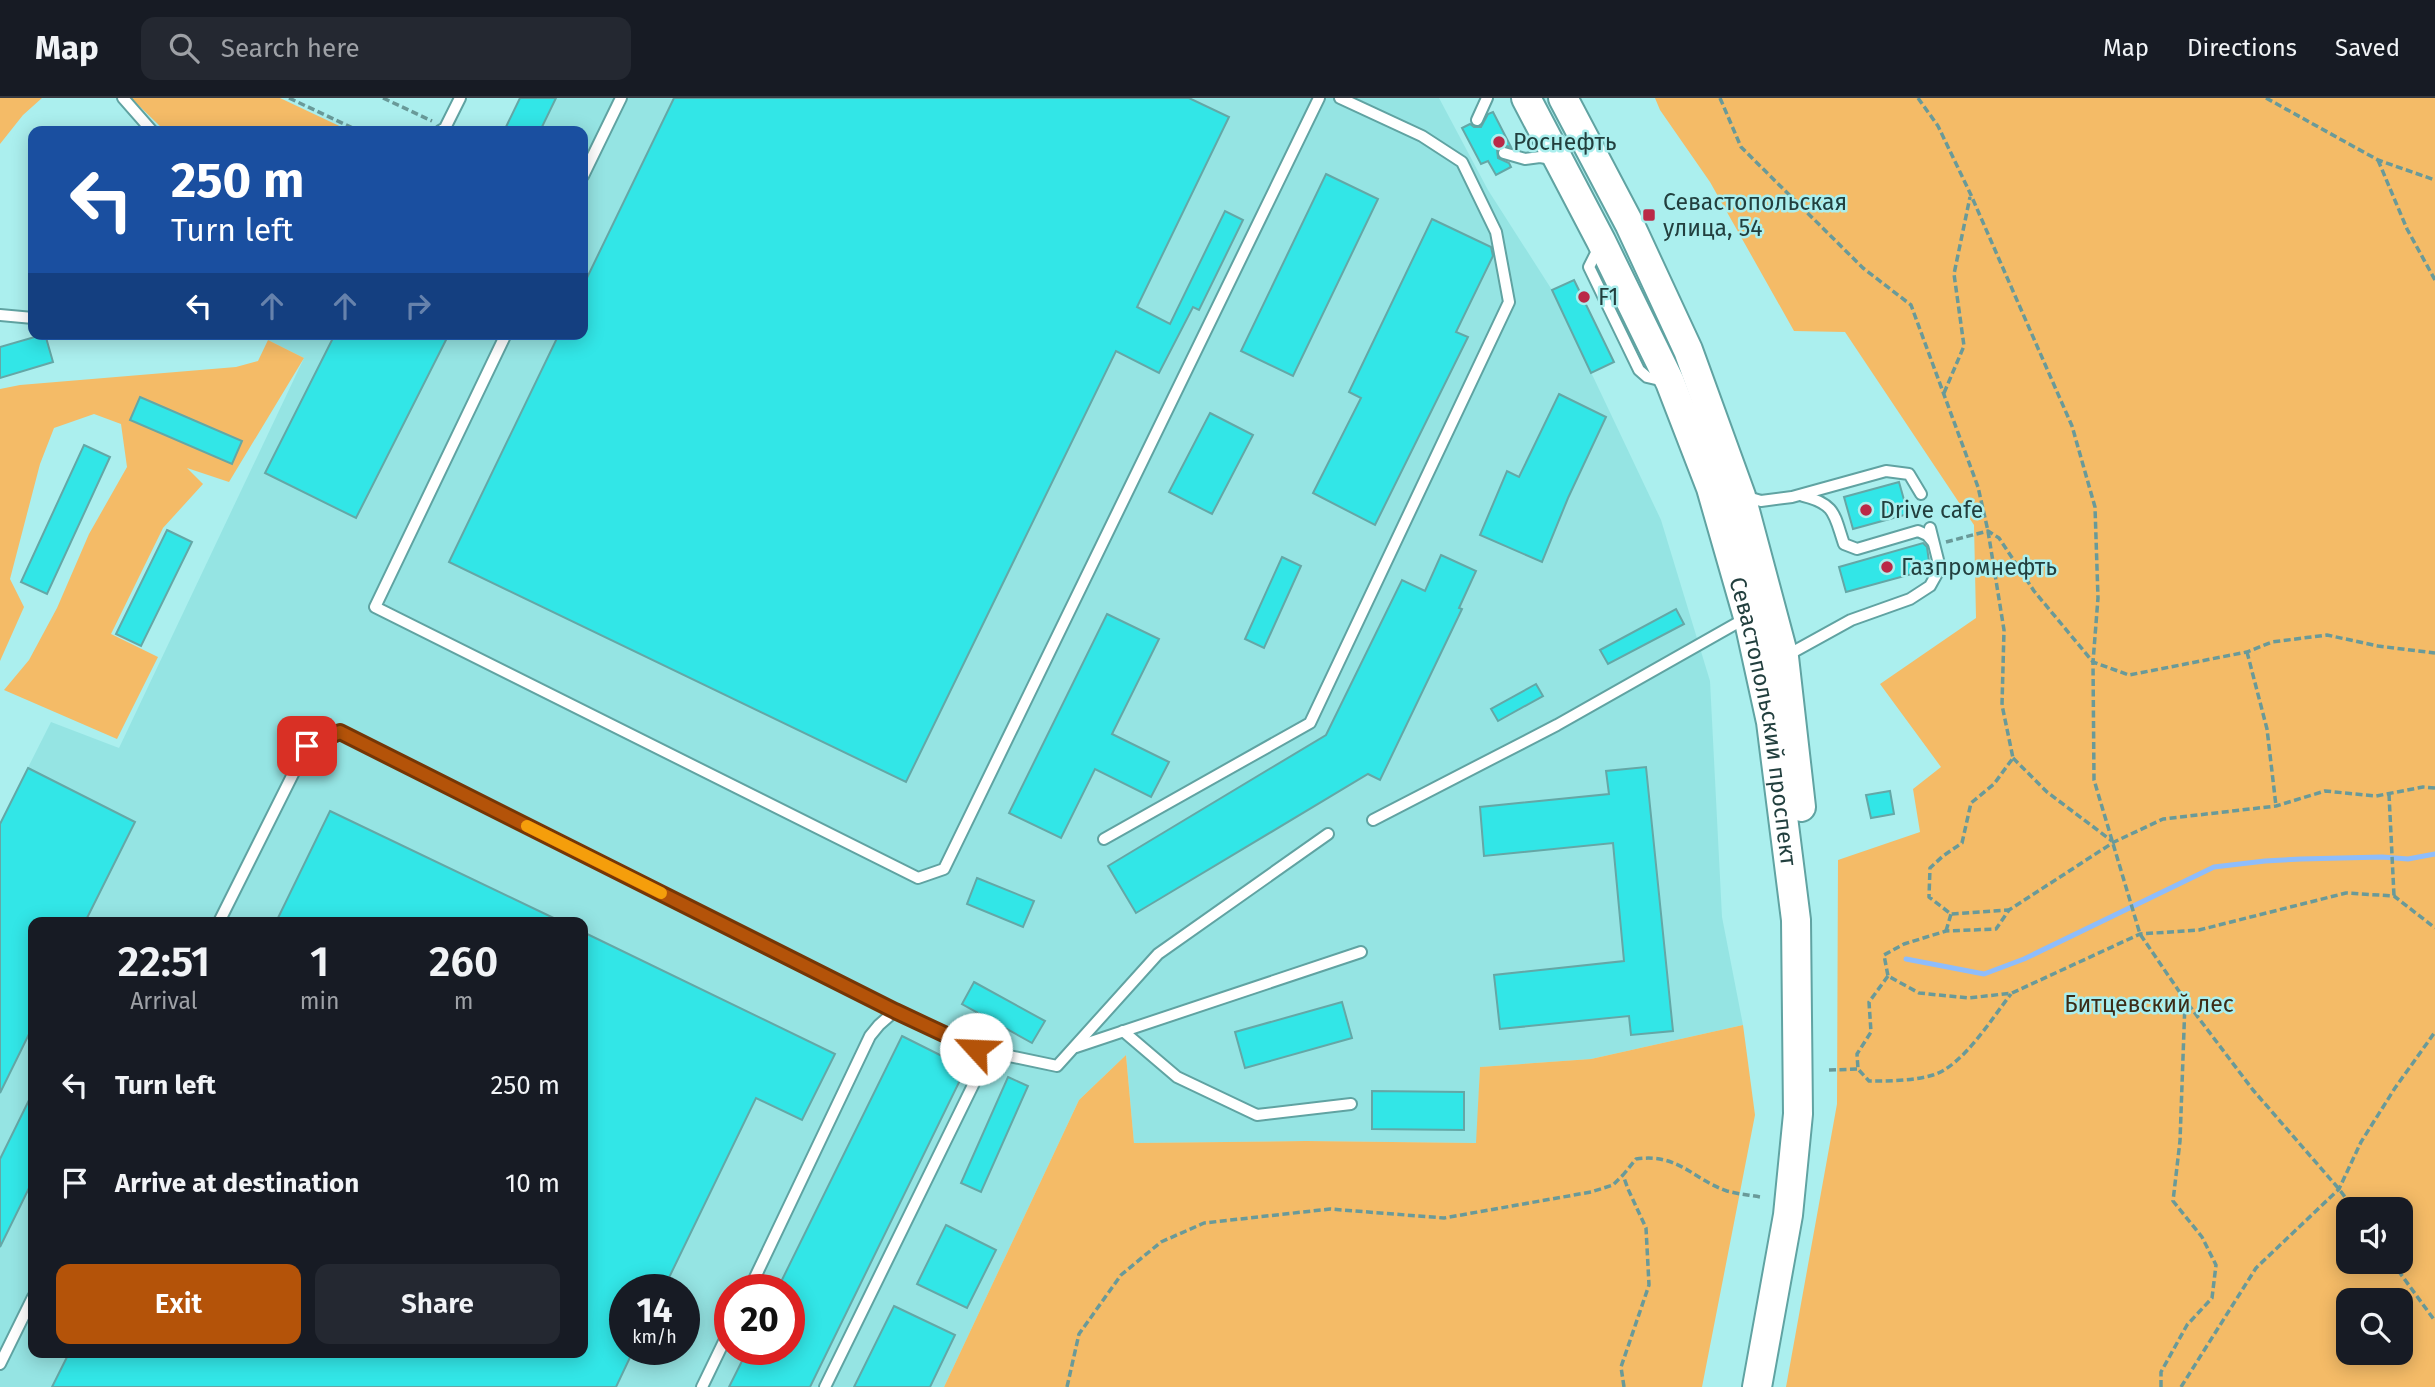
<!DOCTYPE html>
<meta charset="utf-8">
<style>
body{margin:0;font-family:"Fira Sans",sans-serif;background:#242831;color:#f1f3f6;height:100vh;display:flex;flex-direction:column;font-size:26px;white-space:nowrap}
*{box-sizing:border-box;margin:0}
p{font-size:23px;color:#9ea1a6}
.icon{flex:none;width:38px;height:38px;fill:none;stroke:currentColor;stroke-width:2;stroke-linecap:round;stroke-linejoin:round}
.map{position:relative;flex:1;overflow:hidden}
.details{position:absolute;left:28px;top:819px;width:560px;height:441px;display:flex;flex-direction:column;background:#171b24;border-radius:14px;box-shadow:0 4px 18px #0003}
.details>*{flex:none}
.hud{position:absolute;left:28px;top:28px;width:560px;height:214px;border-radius:14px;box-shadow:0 4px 18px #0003;background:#1a4fa0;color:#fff;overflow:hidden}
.controls{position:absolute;left:2336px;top:1099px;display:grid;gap:14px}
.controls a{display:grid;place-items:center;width:77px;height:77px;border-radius:14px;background:#171b24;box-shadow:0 4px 18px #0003;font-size:35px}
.speed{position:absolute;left:609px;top:1176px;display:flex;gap:14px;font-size:35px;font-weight:700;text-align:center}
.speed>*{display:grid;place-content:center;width:91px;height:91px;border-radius:50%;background:#171b24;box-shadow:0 4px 18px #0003;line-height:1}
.speed small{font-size:18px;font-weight:400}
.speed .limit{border:10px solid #d22;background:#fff;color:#111}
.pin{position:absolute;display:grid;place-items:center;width:60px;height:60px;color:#fff;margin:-30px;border-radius:14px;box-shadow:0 4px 10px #0006}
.me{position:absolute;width:77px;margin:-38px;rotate:295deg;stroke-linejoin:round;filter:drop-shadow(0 0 5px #0008)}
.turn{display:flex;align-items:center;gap:24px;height:147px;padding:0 28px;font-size:32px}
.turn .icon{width:91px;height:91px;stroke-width:2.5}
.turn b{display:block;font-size:49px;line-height:60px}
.lanes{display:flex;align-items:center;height:66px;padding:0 28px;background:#0003;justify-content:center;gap:35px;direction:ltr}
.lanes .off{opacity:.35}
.eta{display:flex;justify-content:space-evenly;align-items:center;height:119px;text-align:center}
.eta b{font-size:42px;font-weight:600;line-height:49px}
.cta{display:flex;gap:14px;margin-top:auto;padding:14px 28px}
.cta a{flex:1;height:80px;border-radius:14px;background:#b45309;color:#fff;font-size:28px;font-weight:600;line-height:80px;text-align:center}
.cta a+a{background:#242831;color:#f1f3f6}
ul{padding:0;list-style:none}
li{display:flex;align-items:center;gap:21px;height:98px;padding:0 28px}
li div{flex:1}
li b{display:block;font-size:26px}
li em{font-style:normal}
header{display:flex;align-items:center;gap:42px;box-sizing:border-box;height:98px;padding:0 35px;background:#171b24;border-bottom:2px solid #363941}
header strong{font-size:33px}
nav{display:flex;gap:38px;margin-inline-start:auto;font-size:24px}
.search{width:490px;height:63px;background:#242831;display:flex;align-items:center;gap:18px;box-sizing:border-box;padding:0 24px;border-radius:14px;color:#9ea1a6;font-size:26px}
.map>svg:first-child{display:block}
</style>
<header>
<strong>Map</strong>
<div class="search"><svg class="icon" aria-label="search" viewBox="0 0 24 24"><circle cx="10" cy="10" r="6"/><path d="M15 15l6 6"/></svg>Search here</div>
<nav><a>Map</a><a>Directions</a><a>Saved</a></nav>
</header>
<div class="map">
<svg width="2435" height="1289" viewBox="0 0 2435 1289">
<rect width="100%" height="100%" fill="#abefee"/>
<path fill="#95e4e3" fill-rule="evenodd" d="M 520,0 L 1439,0 L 1488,92 L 1552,192 L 1661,422 L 1710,583 L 1722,819 L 1743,927 L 1591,961 L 1480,969 L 1477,1045 L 1306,1043 L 1134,1045 L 1126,957 L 1079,1002 L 944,1289 L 0,1289 L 0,725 L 51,624 L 119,650 L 304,260 L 268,242 L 271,236 L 583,236 L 583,33 L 504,33 ZM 33,824 L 583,824 L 583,1255 L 33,1255 ZM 625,1192 L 684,1192 L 684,1251 L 625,1251 ZM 730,1192 L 789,1192 L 789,1251 L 730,1251 Z"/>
<g fill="#f4bb67" fill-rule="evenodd">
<path d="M 0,0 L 42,0 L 23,17 L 0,46 Z"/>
<path d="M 131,0 L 280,0 L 350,33 L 165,33 Z"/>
<path d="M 1655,0 L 2435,0 L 2435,1289 L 1786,1289 L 1837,1006 L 1838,762 L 1920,734 L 1913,691 L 1941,669 L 1880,586 L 1976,520 L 1974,427 L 1845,234 L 1794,233 L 1710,84 L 1660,12 ZM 2401,1111 L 2401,1164 L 2348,1164 L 2348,1111 ZM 2401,1202 L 2401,1255 L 2348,1255 L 2348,1202 Z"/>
<path d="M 268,242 L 304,260 L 229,384 L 187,370 L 203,386 L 163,430 L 111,536 L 158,559 L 117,641 L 4,592 L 29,562 L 57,510 L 89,436 L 127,369 L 121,326 L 94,316 L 54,330 L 40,366 L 10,481 L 24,509 L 0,563 L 0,291 L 20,287 L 236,269 L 258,263 Z"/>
<path d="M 1743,927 L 1755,1017 L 1702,1289 L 944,1289 L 1079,1002 L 1126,957 L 1134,1045 L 1306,1043 L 1476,1045 L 1480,969 L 1591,961 Z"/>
</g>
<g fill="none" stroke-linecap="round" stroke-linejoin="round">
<path stroke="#8ebdfb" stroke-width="5" d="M 1906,861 L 1984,876 L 2024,861 L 2214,769 L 2265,763 L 2301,761 L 2382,759 L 2408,761 L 2435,756"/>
</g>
<g fill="#32e6e7" stroke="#64a7a6" stroke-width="2">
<path d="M 520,0 L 556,0 L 540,33 L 504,33 Z"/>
<path d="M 674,0 L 1189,0 L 1229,19 L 1137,209 L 1170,226 L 1225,113 L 1243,122 L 1199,212 L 1193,209 L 1159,275 L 1116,253 L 906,684 L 449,464 L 559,236 L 583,236 L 583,188 Z"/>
<path d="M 1493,14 L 1511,49 L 1503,47 L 1497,52 L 1498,60 L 1509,65 L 1511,69 L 1496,77 L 1488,63 L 1481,66 L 1462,30 L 1470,26 L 1474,29 L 1481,29 L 1488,16 Z"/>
<path d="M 1326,76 L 1378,101 L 1293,278 L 1241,253 Z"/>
<path d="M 1432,121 L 1491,149 L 1493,158 L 1456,234 L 1468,239 L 1375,427 L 1313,395 L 1361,300 L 1349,294 Z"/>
<path d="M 1574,182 L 1614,264 L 1591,275 L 1552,192 Z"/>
<path d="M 45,236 L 53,264 L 0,280 L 0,249 Z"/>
<path d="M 335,236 L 449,236 L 356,420 L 265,375 Z"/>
<path d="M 1559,296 L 1606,319 L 1568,400 L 1542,464 L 1480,437 L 1507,373 L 1519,379 Z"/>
<path d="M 140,299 L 242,343 L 232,366 L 130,322 Z"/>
<path d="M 1210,315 L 1253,337 L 1212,416 L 1169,394 Z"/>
<path d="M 84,347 L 110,359 L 47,496 L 21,484 Z"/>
<path d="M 1899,384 L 1908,416 L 1853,431 L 1844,399 Z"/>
<path d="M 167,432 L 192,444 L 141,548 L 116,536 Z"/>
<path d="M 1923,445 L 1927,449 L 1930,471 L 1846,494 L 1839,469 Z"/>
<path d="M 1441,457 L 1476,473 L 1459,510 L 1462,511 L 1380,682 L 1368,676 L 1136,815 L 1108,768 L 1326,637 L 1402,482 L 1425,493 Z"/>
<path d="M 1282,459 L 1301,468 L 1264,550 L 1245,541 Z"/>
<path d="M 1676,511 L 1684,526 L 1608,566 L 1600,552 Z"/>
<path d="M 1107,516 L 1159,541 L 1112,636 L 1169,664 L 1151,699 L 1095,671 L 1061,740 L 1009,715 Z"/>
<path d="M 1536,586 L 1543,598 L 1498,623 L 1491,611 Z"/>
<path d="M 1646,669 L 1673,933 L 1631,937 L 1629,918 L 1500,931 L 1494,877 L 1624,863 L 1613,745 L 1484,758 L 1480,709 L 1609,696 L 1606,673 Z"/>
<path d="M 28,670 L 135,724 L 85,824 L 33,824 L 33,928 L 0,995 L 0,726 Z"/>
<path d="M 1890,693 L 1894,716 L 1871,720 L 1866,697 Z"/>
<path d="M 330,713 L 562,824 L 276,824 Z"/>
<path d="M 977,780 L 1034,803 L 1023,829 L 967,806 Z"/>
<path d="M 583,834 L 835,956 L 802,1022 L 756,1000 L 663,1192 L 625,1192 L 625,1251 L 634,1251 L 616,1289 L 52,1289 L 69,1255 L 583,1255 Z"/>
<path d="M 974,884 L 1045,923 L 1032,945 L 962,906 Z"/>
<path d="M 1342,904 L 1352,940 L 1245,970 L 1235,934 Z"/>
<path d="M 902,938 L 966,970 L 810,1289 L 729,1289 L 748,1251 L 789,1251 L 789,1192 L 777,1192 Z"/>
<path d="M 1008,979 L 1028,988 L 981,1094 L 961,1085 Z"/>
<path d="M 1372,993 L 1464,994 L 1464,1032 L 1372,1031 Z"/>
<path d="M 33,994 L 33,1082 L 0,1149 L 0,1061 Z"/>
<path d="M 946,1127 L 996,1152 L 967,1210 L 917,1186 Z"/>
<path d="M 894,1208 L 955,1237 L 930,1289 L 854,1289 Z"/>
</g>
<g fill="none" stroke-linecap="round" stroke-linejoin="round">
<defs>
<g id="lane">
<path d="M 123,0 L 152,33"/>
<path d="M 1477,22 L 1487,0"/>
<path d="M 440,33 L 445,30 L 460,0"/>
<path d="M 1504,55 L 1525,61 L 1540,59 L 1552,61"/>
<path d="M 583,78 L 621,0"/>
<path d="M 1599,149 L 1589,169 L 1639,272 L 1647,279 L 1664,283"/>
<path d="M 0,217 L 33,220"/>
<path d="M 506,236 L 375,509 L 918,780 L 944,771 L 1319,0"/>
<path d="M 1744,398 L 1761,403 L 1792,399 L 1886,373 L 1909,376 L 1921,396"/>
<path d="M 1803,398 C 1836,406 1834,417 1844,446 L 1857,451 L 1918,433 L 1927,437 L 1933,444"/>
<path d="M 1784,559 L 1851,522 L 1910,501 L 1930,488 L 1940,470 L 1930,430"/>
<path d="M 1373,722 L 1557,627 L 1746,520"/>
<path d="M 1104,741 L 1310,625 L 1509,204 L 1496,134 L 1462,64 L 1422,38 L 1340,0"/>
<path d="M 219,824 L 307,648 L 340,634 L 895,913"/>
<path d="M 1123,933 L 1177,979 L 1257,1017 L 1351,1006"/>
<path d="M 1076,949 L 1361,854"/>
<path d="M 976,951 L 1057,968 L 1158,856 L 1328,736"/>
<path d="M 749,1192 L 870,938 L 879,927 L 895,913 L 976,951 L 977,979 L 825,1289"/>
<path d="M 0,1266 L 33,1199"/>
<path d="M 702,1289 L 730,1231"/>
</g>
<g id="secondary">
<path id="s1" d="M 1526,0 L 1601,143 L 1670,284 L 1711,390 L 1748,519 L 1771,624 L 1796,822 L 1798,1016 L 1788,1117 L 1757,1289"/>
<path d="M 1563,0 L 1630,127 L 1688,252 L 1741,398 L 1784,559 L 1801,709"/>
</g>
</defs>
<use href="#lane" stroke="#60a3a2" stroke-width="14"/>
<use href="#secondary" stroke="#60a3a2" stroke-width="32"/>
<g stroke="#699a99" stroke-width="3.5" stroke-dasharray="7 3.5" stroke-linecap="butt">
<path d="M 289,0 L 359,33"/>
<path d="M 383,0 L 432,23"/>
<path d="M 1720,0 L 1741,49 L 1863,170 L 1911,207 L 1978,389 L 1988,433 L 2004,532 L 2002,607 L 2013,660 L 1994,686 L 1971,705 L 1962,745 L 1943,758 L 1930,770 L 1929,799 L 1951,816 L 2009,812"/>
<path d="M 1918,0 L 1938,28 L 1971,97 L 2072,328 L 2095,409 L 2098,500 L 2093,564 L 2094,682 L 2140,836 L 2185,902 L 2253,992 L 2339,1091 L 2354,1111"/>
<path d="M 2266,0 L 2378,62 L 2435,82"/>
<path d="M 2378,62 L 2407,131 L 2435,182"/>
<path d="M 1944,295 L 1964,248 L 1954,176 L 1970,99"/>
<path d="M 1946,444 L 1988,433 L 1999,440 L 2034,493 L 2093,564 L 2129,577 L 2247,554 L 2272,544 L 2327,537 L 2378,548 L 2435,555"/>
<path d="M 2247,554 L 2267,631 L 2276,708"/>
<path d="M 2013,660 L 2047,694 L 2112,743"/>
<path d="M 2435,690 L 2423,689 L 2376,698 L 2325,693 L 2276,708 L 2163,721 L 2114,744 L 2009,812 L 1996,831 L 1946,833 L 1904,846 L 1884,857 L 1888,878 L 1919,895 L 1969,900 L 2012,895 L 2140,836 L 2199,832 L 2346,795 L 2394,798 L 2435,830"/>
<path d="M 2389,696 L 2394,798"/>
<path d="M 1946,833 L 1951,816"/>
<path d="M 1888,878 L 1869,904 L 1871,934 L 1857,956 L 1858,971 L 1869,983 C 1890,983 1913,983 1933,977 C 1963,968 1992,920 2011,896"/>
<path d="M 1829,972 L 1858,971"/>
<path d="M 2392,1164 L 2435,1223"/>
<path d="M 1067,1289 L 1079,1236 L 1121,1177 L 1161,1144 L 1204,1125 L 1330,1111 L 1444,1120 L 1591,1094 L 1613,1087 L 1623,1077"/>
<path d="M 1624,1289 L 1621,1269 L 1649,1187 L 1646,1130 L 1628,1091 L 1623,1077 L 1636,1061 C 1679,1055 1692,1081 1727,1093 C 1738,1096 1749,1097 1760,1099"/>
<path d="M 2161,1289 L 2161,1274 L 2187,1227 L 2212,1200 L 2216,1167 L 2202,1139 L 2173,1103 L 2180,1043 L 2185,904"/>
<path d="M 2181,1289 L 2256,1170 L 2339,1091 L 2361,1044 L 2395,990 L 2435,934"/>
</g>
<use href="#lane" stroke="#fff" stroke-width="10"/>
<use href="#secondary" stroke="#fff" stroke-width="28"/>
</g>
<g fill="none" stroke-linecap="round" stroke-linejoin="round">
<defs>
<path id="route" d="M 307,648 L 340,634 L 895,913 L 976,951"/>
</defs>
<use href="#route" stroke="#753606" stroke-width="18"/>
<use href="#route" stroke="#b45309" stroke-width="12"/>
<path stroke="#f59e0b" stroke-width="12" d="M 527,728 L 661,795"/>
</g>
<g fill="#ba2947" stroke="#abefee" stroke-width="2.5">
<circle cx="1499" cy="44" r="7"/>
<rect x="1642" y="110" width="14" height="14" rx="3.5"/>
<circle cx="1584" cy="199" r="7"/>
<circle cx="1866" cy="412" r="7"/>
<circle cx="1887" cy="469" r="7"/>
</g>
<g text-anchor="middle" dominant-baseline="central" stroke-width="5" stroke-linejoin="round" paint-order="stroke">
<g font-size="23" fill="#223f3e" stroke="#abefee" text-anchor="start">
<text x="1513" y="44">Роснефть</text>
<text x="1663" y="104">Севастопольская<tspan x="1663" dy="26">улица, 54</tspan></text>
<text x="1598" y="199">F1</text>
<text x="1880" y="412">Drive cafe</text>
<text x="1901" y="469">Газпромнефть</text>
</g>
<g font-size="23" fill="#223f3e" stroke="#abefee">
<text stroke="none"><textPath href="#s1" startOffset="672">Севастопольский проспект</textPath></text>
</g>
<g font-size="23" fill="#3b2c17" stroke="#abefee">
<text x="2149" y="906">Битцевский лес</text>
</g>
</g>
</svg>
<div class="controls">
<a><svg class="icon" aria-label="sound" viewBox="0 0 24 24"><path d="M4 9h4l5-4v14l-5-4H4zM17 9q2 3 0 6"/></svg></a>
<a><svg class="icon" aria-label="search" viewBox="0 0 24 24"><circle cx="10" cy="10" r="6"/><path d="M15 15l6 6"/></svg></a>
</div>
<div class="speed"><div>14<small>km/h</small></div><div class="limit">20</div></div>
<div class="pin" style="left:307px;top:648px;background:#d93025"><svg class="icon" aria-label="arrive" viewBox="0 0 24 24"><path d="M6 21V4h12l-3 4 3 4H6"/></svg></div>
<svg class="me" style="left:976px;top:951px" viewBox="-20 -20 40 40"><circle r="19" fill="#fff"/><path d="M0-13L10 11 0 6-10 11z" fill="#b45309"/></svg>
<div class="hud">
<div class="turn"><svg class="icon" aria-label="left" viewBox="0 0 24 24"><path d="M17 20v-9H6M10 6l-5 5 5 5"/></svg><div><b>250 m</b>Turn left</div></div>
<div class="lanes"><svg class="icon" aria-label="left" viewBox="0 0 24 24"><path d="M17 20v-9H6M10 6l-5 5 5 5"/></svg><svg class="icon off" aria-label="ahead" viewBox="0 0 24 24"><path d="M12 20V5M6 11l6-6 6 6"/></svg><svg class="icon off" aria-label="ahead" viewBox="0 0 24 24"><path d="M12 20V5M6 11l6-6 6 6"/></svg><svg class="icon off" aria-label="right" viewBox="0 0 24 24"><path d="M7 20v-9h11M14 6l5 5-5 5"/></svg></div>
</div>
<section class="details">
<div class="eta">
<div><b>22:51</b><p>Arrival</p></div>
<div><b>1</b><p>min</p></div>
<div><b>260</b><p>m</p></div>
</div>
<ul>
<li><svg class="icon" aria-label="left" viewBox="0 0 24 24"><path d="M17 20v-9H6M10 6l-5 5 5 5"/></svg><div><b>Turn left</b></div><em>250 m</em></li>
<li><svg class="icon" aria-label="arrive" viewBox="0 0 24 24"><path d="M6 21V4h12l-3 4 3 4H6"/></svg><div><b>Arrive at destination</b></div><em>10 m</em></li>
</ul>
<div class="cta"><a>Exit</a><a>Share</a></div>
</section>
</div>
